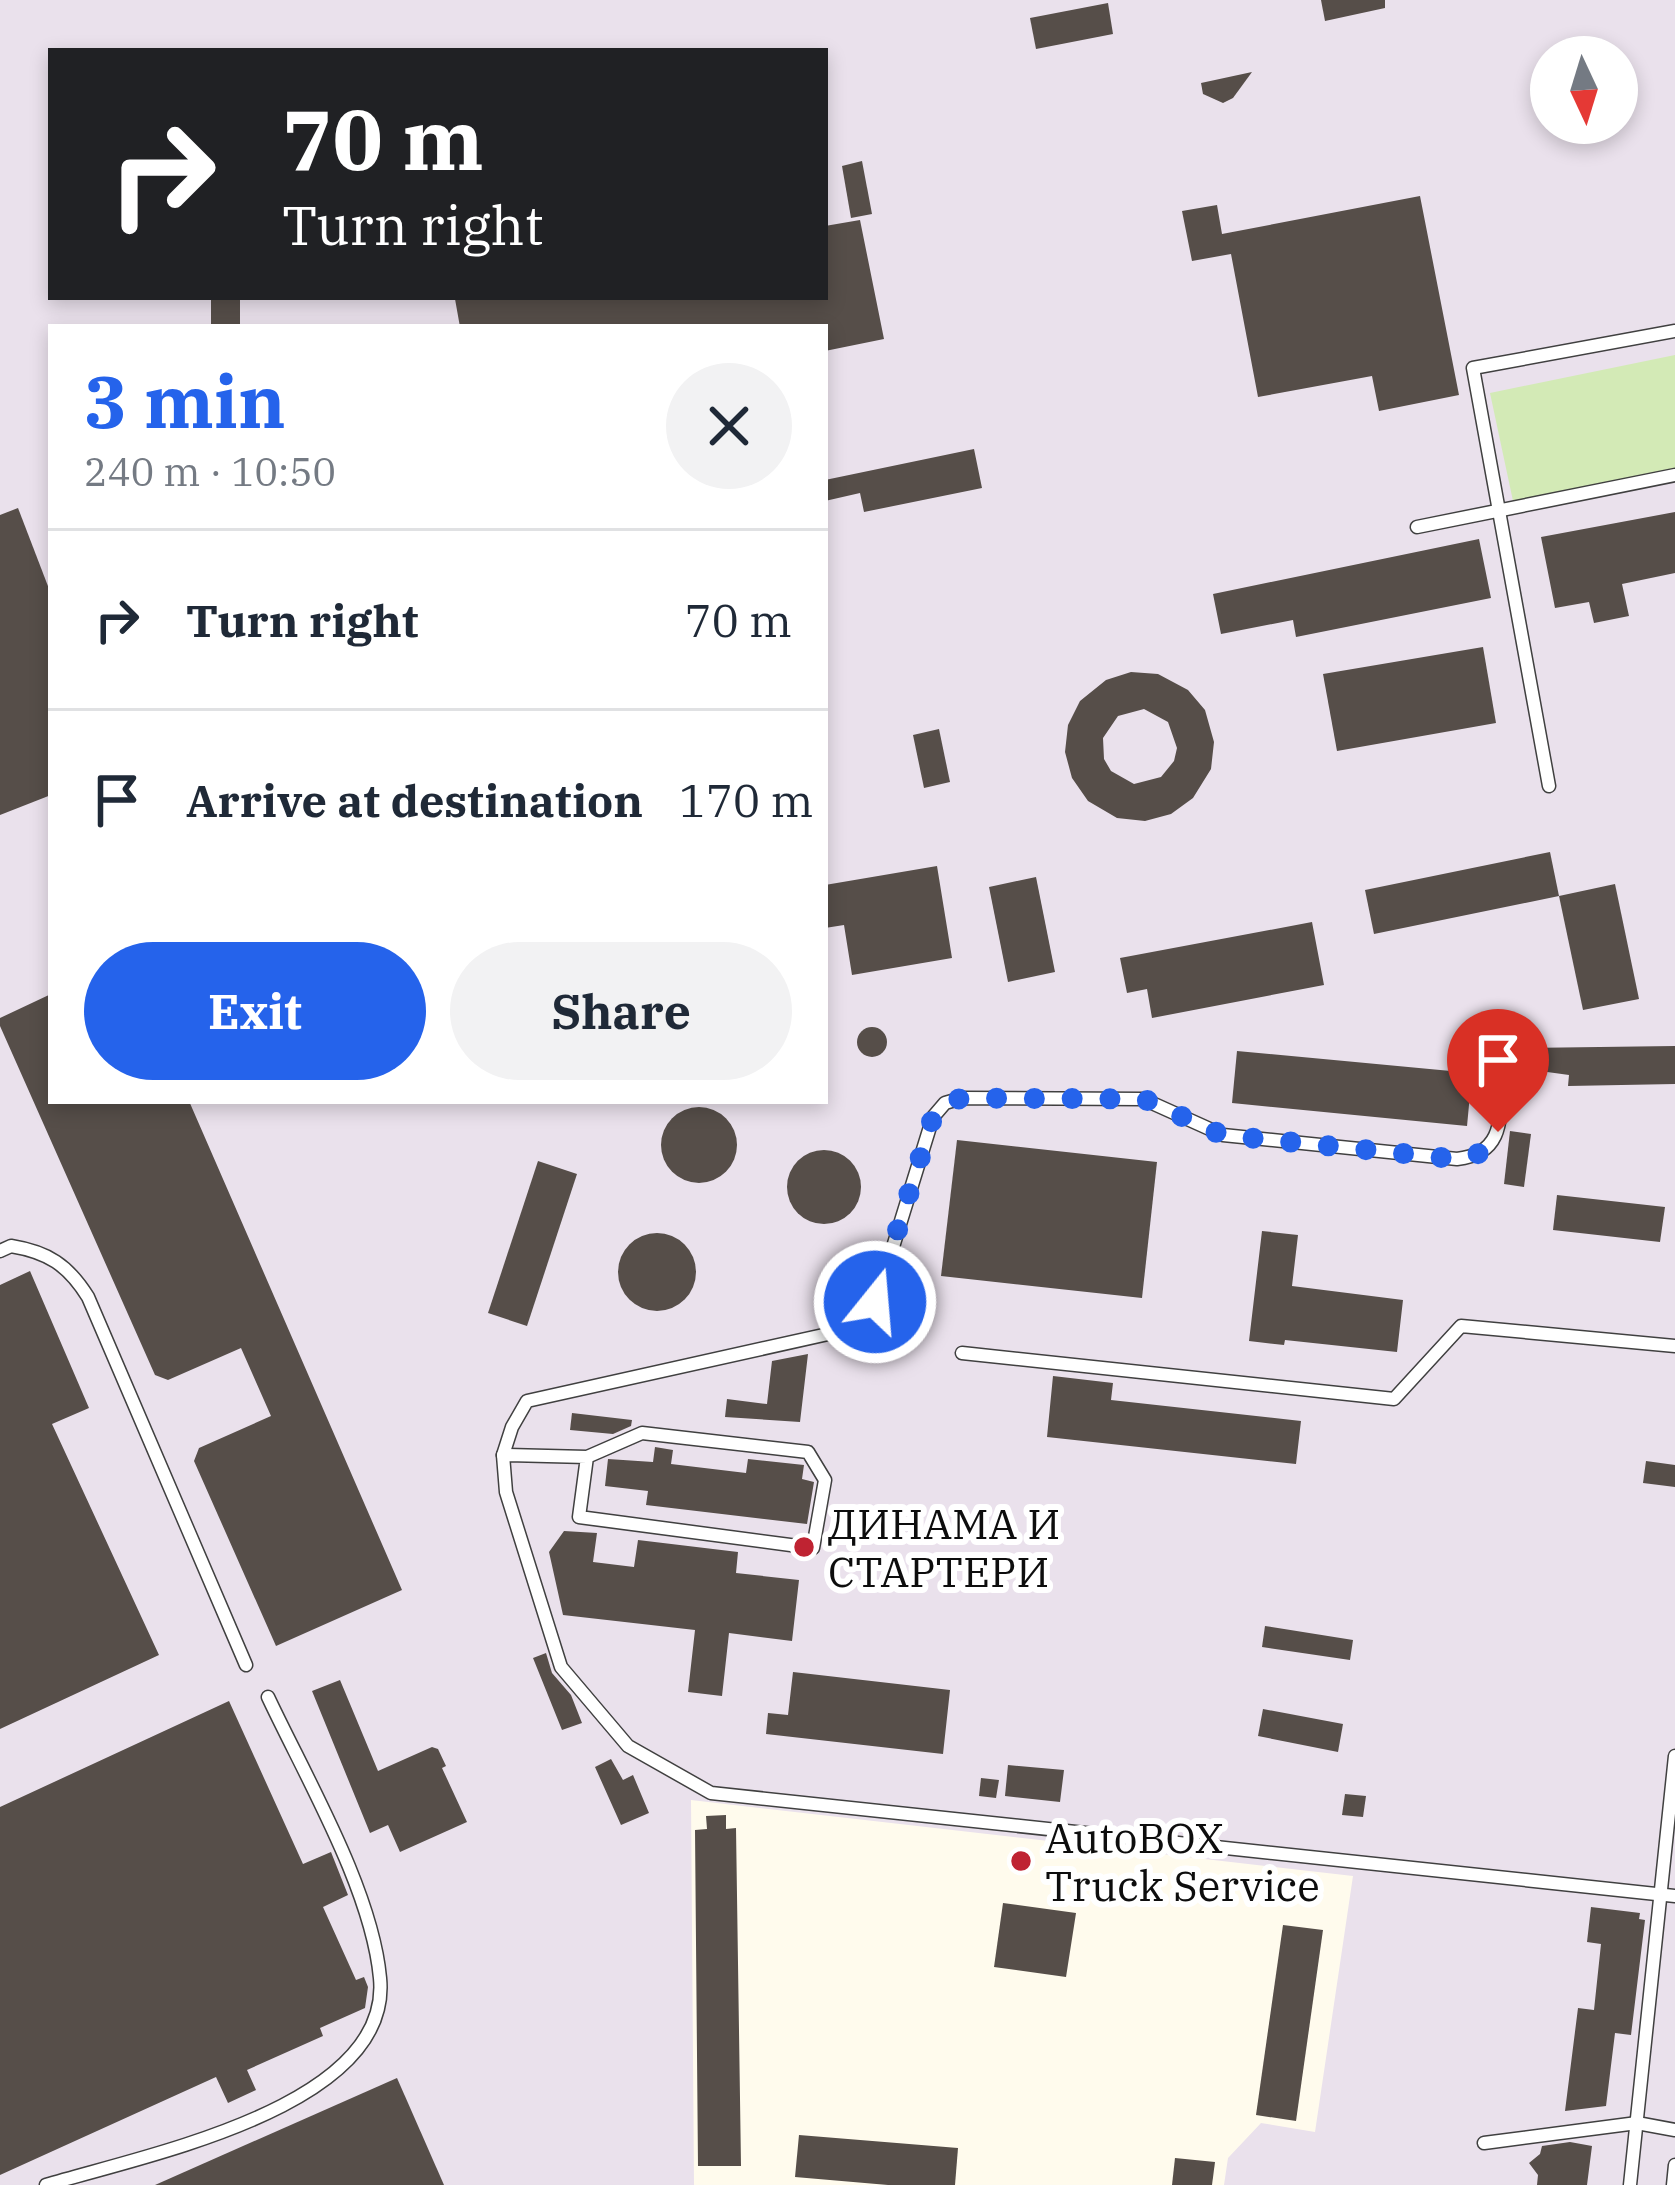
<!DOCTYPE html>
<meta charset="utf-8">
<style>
body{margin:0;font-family:"IBM Plex Serif",serif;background:#f2f2f3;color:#1f2937;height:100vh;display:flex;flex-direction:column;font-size:45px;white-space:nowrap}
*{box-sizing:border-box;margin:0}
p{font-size:39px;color:#747a83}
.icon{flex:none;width:66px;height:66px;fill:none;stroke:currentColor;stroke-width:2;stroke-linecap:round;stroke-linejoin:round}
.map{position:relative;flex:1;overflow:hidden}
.side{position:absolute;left:48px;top:324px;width:780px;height:780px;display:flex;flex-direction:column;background:#fff;border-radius:0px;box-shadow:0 6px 18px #0003}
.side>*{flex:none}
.hud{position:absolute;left:48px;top:48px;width:780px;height:252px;border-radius:0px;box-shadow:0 6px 18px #0003;background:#202124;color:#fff;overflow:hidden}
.needle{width:78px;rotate:176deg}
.tools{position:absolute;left:1530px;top:36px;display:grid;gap:24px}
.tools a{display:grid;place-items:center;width:108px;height:108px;border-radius:50%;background:#fff;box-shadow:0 6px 18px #0003;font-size:60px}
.pin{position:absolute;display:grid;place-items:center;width:102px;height:102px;color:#fff;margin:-123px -51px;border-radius:50% 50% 50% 0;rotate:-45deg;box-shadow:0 0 12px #0007}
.pin .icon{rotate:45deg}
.me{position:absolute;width:132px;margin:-66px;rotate:17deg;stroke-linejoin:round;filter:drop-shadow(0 0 9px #0008)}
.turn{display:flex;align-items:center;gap:42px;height:252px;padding:0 36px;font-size:54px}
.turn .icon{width:156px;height:156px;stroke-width:2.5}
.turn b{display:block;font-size:84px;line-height:102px}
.round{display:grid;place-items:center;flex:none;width:126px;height:126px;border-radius:63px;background:#f2f2f3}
.overview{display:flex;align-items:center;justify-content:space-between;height:204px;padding:0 36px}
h1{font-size:72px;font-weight:700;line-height:90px;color:#2563eb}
.cta{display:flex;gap:24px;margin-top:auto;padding:24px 36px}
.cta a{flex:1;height:138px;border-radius:72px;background:#2563eb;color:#fff;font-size:48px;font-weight:700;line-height:138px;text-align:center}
.cta a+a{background:#f2f2f3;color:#1f2937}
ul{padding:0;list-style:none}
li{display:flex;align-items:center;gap:36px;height:180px;padding:0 36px;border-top:3px solid #e0e1e3}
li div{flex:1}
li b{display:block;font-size:45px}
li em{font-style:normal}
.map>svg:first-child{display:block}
</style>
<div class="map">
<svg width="1675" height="2185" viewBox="0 0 1675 2185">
<rect width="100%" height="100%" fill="#fffbed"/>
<path fill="#eae1ec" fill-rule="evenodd" d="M 0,0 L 1675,0 L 1675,2185 L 1224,2185 L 1228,2158 L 1261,2123 L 1315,2132 L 1353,1876 L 691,1800 L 694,2185 L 0,2185 ZM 51,51 L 825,51 L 825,297 L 51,297 ZM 1551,57 L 1617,57 L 1617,123 L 1551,123 ZM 51,327 L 825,327 L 825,1101 L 51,1101 Z"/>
<path fill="#d3eab6" d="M 1675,355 L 1675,468 L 1513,501 L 1490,393 Z"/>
<g fill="#564e49" fill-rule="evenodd">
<path d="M 1321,0 L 1385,0 L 1385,8 L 1325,21 Z"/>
<path d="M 1108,3 L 1113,34 L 1036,49 L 1030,18 Z"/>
<path d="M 1252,72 L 1233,98 L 1223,103 L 1203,94 L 1201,83 Z"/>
<path d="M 862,161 L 872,214 L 851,218 L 842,166 Z"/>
<path d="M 1420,196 L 1459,395 L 1379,411 L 1372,376 L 1258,397 L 1231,254 L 1192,261 L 1182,211 L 1217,205 L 1222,234 Z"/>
<path d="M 860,220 L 884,339 L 825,351 L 825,327 L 460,327 L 455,299 L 465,297 L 825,297 L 825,226 Z"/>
<rect x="211" y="297" width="29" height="30"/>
<path d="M 974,449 L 982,488 L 864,512 L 860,493 L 825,501 L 825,480 Z"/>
<path d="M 18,508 L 51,594 L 51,795 L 0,815 L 0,515 Z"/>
<path d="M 1675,512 L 1675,573 L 1622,584 L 1629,616 L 1594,623 L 1589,602 L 1555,608 L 1541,537 Z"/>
<path d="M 1479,539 L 1491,598 L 1296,637 L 1293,620 L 1221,634 L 1213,594 Z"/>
<path d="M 1483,647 L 1496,723 L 1337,751 L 1323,674 Z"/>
<path d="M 1131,672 L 1158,674 L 1188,690 L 1205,710 L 1214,742 L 1211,769 L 1193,798 L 1171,814 L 1145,821 L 1117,818 L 1088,801 L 1072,778 L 1065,752 L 1068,725 L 1080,701 L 1106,680 ZM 1144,709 L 1168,722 L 1177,748 L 1174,761 L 1161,777 L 1134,784 L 1111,771 L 1104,759 L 1103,738 L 1118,716 Z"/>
<path d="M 939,729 L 950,782 L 924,788 L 913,735 Z"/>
<path d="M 1550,852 L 1559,896 L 1374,934 L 1365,890 Z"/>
<path d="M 937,866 L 952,958 L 852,975 L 844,925 L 825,928 L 825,885 Z"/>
<path d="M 1036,877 L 1055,972 L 1008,982 L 989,887 Z"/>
<path d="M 1615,884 L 1639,999 L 1583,1010 L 1559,896 Z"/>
<path d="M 1312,922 L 1324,985 L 1152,1018 L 1147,989 L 1127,993 L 1120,958 Z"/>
<path d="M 51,994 L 51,1101 L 189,1101 L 402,1590 L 276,1646 L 194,1461 L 199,1448 L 271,1416 L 241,1348 L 168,1380 L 155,1375 L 0,1026 L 0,1018 Z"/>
<circle cx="872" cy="1042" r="15"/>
<path d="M 1675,1046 L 1675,1084 L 1568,1086 L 1569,1075 L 1540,1071 L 1538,1087 L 1520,1088 L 1520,1048 Z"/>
<path d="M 1237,1051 L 1472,1073 L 1467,1126 L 1232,1103 Z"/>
<circle cx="699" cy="1145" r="38"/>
<path d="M 1510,1131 L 1531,1134 L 1524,1187 L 1504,1184 Z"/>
<path d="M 957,1140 L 1157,1162 L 1142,1298 L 941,1276 Z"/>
<circle cx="824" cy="1187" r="37"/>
<path d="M 538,1161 L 577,1174 L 527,1326 L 488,1313 Z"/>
<path d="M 1557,1195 L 1665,1207 L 1660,1242 L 1553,1230 Z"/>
<path d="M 1262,1231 L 1298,1235 L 1292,1286 L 1403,1300 L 1397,1352 L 1285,1340 L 1284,1345 L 1249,1341 Z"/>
<circle cx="657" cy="1272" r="39"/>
<path d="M 30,1271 L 89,1408 L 52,1424 L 159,1655 L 0,1729 L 0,1285 Z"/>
<path d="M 808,1354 L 800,1422 L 725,1417 L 727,1399 L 767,1404 L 772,1361 Z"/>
<path d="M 1053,1376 L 1113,1383 L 1111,1400 L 1301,1421 L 1296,1464 L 1047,1437 Z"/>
<path d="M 572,1413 L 632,1420 L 631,1426 L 613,1434 L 570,1430 Z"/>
<path d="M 655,1447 L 673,1450 L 671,1464 L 746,1473 L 748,1459 L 804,1465 L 802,1479 L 814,1482 L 807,1524 L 646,1505 L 648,1491 L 605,1486 L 608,1459 L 653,1462 Z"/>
<path d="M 1646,1461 L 1675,1465 L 1675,1487 L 1643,1483 Z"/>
<path d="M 564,1531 L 597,1533 L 593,1562 L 634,1567 L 638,1540 L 738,1552 L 736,1573 L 799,1580 L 792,1641 L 729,1633 L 722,1696 L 688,1692 L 695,1630 L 563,1615 L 549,1552 Z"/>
<path d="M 1265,1626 L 1353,1640 L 1350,1660 L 1262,1647 Z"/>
<path d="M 546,1653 L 552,1673 L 571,1695 L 582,1723 L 562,1730 L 533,1658 Z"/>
<path d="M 793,1672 L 950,1690 L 943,1754 L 766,1734 L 768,1713 L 788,1715 Z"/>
<path d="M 340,1680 L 378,1771 L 432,1747 L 438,1749 L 446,1766 L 442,1768 L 467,1822 L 400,1852 L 388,1825 L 370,1833 L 312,1691 Z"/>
<path d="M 229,1701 L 303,1864 L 331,1852 L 348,1895 L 323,1907 L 356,1980 L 364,1977 L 368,1987 L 365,2008 L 320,2028 L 323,2036 L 247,2070 L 256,2090 L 228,2103 L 216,2077 L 0,2175 L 0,1807 Z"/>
<path d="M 1263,1709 L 1343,1724 L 1338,1752 L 1258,1736 Z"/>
<path d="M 611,1759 L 623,1780 L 633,1775 L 649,1813 L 621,1825 L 595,1767 Z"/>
<path d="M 1008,1765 L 1064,1770 L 1060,1802 L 1005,1796 Z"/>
<path d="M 981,1778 L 999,1780 L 996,1798 L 979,1796 Z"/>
<path d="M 1345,1794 L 1366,1796 L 1363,1817 L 1342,1815 Z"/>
<path d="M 726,1815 L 726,1829 L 736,1828 L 741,2166 L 698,2166 L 695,1830 L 707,1829 L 706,1816 Z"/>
<path d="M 1003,1903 L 1076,1913 L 1066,1977 L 994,1967 Z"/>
<path d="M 1591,1907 L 1640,1913 L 1639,1919 L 1645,1920 L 1631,2035 L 1615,2033 L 1606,2106 L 1565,2111 L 1578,2008 L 1594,2010 L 1601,1944 L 1587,1942 Z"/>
<path d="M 1283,1925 L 1323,1930 L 1296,2121 L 1256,2115 Z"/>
<path d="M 397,2078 L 444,2185 L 155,2185 Z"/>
<path d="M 799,2135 L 958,2148 L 955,2185 L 888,2185 L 795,2177 Z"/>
<path d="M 1570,2142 L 1592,2146 L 1587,2185 L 1537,2185 L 1538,2175 L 1529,2163 L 1540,2154 L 1542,2146 Z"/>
<path d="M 1175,2158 L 1215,2162 L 1212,2185 L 1172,2185 Z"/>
</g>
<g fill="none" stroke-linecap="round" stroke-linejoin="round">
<defs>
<g id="lane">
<path d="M 1417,527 L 1675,475"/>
<path d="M 1549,786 L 1473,368 L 1675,331"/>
<path d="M 0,1251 L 11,1246 C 48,1252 68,1265 88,1297 L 246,1665"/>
<path d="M 962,1353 L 1394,1399 L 1461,1326 L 1675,1346"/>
<path d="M 503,1455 L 512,1427 L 527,1401 L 855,1328 L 876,1302 L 933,1117 L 945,1103 L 962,1098 L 1143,1099 L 1223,1135 L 1457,1159 C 1509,1153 1499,1111 1502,1071"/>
<path d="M 587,1457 L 579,1517 L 813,1548 L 825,1480 L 808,1452 L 642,1433 L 587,1457 L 503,1455 L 506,1492 L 561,1667 L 628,1746 L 711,1793 L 1675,1896"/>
<path d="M 1484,2143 L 1637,2123 L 1675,2130"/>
<path d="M 46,2185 C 140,2156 393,2108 380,1978 C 372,1890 306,1778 268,1697"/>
<path d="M 1630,2185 L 1675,1756"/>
<path d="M 1673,2185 L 1675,2165"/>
</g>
</defs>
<use href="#lane" stroke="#404040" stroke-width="15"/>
<use href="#lane" stroke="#fff" stroke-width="12"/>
</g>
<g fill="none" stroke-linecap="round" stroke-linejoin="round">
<path stroke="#2563eb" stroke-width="21" stroke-dasharray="0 37.8" d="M 875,1302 L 933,1117 L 945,1103 L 962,1098 L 1144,1099 L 1222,1135 L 1457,1159 C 1479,1157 1487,1150 1498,1132"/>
</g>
<g fill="#bf2332" stroke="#fff" stroke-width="4.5">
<circle cx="804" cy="1547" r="12"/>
<circle cx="1021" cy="1861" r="12"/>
</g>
<g text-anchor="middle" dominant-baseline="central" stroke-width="12" stroke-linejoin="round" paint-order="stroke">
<g font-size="42" fill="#0d0d0d" stroke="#fff" text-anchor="start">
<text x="828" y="1523">ДИНАМА И<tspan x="828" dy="48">СТАРТЕРИ</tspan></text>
<text x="1045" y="1837">AutoBOX<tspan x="1045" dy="48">Truck Service</tspan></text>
</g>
</g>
</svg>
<div class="tools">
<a><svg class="needle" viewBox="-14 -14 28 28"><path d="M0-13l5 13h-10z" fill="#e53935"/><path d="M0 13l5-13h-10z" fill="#747a83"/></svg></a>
</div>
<div class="pin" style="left:1498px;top:1132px;background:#d93025"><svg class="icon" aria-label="arrive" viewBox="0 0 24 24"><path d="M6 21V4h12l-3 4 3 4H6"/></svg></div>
<svg class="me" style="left:875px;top:1302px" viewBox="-20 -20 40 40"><circle r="17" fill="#2563eb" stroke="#fff" stroke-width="3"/><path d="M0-11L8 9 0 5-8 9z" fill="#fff"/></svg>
<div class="hud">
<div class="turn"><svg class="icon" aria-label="right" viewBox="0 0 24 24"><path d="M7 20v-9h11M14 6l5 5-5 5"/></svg><div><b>70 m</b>Turn right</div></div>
</div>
<section class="side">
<div class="overview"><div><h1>3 min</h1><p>240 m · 10:50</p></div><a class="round"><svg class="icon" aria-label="close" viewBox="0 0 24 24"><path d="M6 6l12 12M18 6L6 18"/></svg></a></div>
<ul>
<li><svg class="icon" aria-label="right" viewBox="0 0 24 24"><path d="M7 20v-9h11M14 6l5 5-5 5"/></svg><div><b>Turn right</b></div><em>70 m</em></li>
<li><svg class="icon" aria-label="arrive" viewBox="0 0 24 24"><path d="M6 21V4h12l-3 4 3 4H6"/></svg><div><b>Arrive at destination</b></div><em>170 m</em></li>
</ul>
<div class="cta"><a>Exit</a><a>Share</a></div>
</section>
</div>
